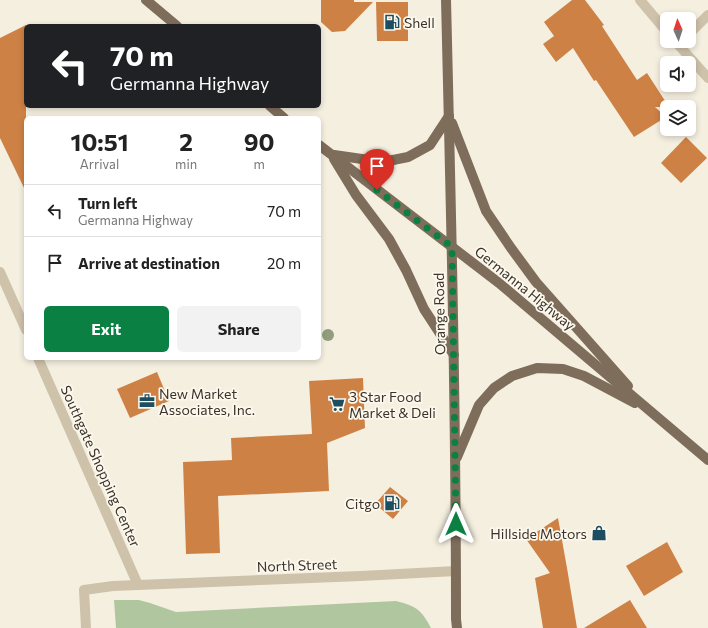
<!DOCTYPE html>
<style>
body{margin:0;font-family:Commissioner,sans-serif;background:#f2f2f2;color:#222;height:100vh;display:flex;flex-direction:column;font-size:15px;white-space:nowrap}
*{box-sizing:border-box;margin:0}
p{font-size:13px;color:#767676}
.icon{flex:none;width:22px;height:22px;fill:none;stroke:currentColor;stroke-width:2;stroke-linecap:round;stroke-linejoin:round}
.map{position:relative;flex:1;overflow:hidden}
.details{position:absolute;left:24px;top:116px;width:297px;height:244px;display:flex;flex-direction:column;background:#fff;border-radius:6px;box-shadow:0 2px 6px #0003}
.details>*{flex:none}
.top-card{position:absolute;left:24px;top:24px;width:297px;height:84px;border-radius:6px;box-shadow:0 2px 6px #0003;background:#202124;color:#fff;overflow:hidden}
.needle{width:26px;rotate:357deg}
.controls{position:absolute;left:660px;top:12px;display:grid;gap:8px}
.controls a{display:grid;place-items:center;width:36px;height:36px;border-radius:6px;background:#fff;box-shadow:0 2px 6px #0003;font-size:20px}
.pin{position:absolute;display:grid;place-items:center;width:34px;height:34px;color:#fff;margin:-41px -17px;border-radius:50% 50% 50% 0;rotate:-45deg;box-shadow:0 0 4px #0007}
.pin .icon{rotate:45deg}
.me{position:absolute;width:44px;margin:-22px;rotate:0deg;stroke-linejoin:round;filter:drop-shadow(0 0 3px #0008)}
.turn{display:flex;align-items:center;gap:14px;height:84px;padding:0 20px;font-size:18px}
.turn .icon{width:52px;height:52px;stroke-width:2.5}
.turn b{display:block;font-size:28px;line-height:34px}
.eta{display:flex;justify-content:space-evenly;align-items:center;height:68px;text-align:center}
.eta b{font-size:24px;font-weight:700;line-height:28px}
.action{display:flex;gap:8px;margin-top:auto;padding:8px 20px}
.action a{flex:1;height:46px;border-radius:6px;background:#0b8043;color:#fff;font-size:16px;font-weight:700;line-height:46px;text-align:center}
.action a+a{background:#f2f2f2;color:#222}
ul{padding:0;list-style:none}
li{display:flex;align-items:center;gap:12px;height:52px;padding:0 20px;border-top:1px solid #e0e0e0}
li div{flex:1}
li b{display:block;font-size:15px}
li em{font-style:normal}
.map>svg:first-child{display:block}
</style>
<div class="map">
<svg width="708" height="628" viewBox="0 0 708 628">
<rect width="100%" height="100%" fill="#f5efe0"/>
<path fill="#b0c69e" d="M 114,600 L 139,600 L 150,603 L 176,612 L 396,601 C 416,606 421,609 431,628 L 116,628 Z"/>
<g fill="#ce8144">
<path d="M 321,0 L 354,0 L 354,2 L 373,2 L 345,31 L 332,32 L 321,22 Z"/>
<path d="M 572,0 L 585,0 L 604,25 L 602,26 L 637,80 L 647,73 L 669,107 L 655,107 L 666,117 L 634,137 L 596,80 L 594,81 L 573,48 L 556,62 L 543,44 L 554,36 L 544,22 Z"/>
<path d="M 376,2 L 408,2 L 408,41 L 377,41 Z"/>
<path d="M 26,25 L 26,192 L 0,138 L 0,38 Z"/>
<path d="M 686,137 L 707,158 L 681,183 L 661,163 Z"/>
<path d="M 157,372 L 169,401 L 130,418 L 117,389 Z"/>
<path d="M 363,378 L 365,428 L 327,443 L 329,491 L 218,496 L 220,553 L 186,554 L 183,462 L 232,460 L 231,438 L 312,434 L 309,381 Z"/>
<path d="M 390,487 L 408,501 L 393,519 L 375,504 Z"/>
<path d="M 558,518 L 567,568 L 577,628 L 543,628 L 535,578 L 550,573 L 526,539 Z"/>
<path d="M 667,542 L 683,572 L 644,596 L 626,566 Z"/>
<path d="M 630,600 L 647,628 L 584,628 Z"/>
</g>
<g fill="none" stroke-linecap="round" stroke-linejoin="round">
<g stroke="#cec2aa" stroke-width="10">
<path d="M 640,0 L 667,32"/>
<path d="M 689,34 L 708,15"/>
<path d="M 675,41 L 708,78"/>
<path d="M 0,272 L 26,330"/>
<path d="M 38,358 L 138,585"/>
<path d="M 86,628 L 84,590 L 113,586 L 361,576 L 456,571"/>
</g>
<g stroke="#7e6d5a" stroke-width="10">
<path d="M 146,0 L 177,26"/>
<path d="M 446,0 C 451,206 456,412 456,619 L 457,628"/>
<path d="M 270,106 L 284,118"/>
<path d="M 452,123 L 486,211 L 511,248 L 536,282 L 628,386"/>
<path d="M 319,145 L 499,283 L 708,460"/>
<path d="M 334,155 L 383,162 L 408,157 L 430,145 L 449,116"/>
<path d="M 334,159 L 356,195 L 389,239 L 406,270 L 424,309 L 454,355"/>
<path d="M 457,457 L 479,405 L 494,388 L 512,376 L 537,368 L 563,369 L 584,376 L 635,403"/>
</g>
</g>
<circle fill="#919e7d" cx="328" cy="335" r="6"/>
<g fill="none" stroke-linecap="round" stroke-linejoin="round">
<path stroke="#0b8043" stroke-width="7" stroke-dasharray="0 12.6" d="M 377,190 L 452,247 L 456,524"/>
</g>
<defs>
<symbol id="fuel-bare" viewBox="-9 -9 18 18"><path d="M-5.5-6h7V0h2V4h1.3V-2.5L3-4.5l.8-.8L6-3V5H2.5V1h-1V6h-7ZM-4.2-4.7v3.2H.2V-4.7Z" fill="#1c4e61" stroke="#fcf8ed" stroke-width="2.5" paint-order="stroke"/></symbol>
<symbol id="office-bare" viewBox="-9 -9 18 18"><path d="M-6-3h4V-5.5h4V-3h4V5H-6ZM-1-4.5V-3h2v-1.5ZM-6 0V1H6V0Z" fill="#1c4e61" stroke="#fcf8ed" stroke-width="2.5" paint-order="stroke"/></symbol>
<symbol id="supermarket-bare" viewBox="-9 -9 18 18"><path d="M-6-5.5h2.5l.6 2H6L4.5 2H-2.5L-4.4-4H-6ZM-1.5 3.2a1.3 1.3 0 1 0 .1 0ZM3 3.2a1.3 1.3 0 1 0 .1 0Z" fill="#1c4e61" stroke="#fcf8ed" stroke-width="2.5" paint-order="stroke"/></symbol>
<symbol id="shop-bare" viewBox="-9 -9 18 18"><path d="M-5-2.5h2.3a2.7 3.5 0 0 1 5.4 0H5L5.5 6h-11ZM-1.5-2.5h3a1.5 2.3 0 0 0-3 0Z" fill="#1c4e61" stroke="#fcf8ed" stroke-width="2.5" paint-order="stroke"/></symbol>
</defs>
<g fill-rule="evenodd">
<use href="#fuel-bare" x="381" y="11" width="22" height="22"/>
<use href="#office-bare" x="136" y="390" width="22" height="22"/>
<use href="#supermarket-bare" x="326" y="393" width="22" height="22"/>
<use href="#fuel-bare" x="381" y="492" width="22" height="22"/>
<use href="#shop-bare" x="588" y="522" width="22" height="22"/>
</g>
<g text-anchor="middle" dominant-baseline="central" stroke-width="3.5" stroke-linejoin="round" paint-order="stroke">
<g font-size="14" fill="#3b332a" stroke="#fcf8ed" text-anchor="start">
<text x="404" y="22">Shell</text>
<text x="159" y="393">New Market<tspan x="159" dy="16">Associates, Inc.</tspan></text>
<text x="349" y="396">3 Star Food<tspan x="349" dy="16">Market &amp; Deli</tspan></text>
<text x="380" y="503" text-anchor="end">Citgo</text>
<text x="587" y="533" text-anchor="end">Hillside Motors</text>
</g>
<g font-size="14" fill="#3b332a" stroke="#fcf8ed">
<text transform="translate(525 288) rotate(39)">Germanna Highway</text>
<text transform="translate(439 314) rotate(-91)">Orange Road</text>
<text transform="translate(101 466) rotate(66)">Southgate Shopping Center</text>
<text transform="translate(297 565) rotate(-2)">North Street</text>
</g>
</g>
</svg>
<div class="controls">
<a><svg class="needle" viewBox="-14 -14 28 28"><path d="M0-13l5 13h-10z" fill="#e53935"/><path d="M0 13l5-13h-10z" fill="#767676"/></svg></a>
<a><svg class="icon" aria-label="sound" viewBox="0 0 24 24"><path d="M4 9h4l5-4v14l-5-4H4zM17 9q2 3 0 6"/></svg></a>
<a><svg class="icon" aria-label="layers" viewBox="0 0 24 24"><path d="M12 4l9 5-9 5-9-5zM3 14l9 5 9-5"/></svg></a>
</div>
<div class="pin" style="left:377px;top:190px;background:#d93025"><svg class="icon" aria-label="arrive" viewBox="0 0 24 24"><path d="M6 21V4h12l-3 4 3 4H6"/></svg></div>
<svg class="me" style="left:456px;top:524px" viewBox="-20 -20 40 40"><path d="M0-17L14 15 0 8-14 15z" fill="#0b8043" stroke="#fff" stroke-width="4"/></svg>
<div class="top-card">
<div class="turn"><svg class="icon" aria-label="left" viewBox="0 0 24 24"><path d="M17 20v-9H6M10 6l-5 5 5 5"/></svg><div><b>70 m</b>Germanna Highway</div></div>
</div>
<section class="details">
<div class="eta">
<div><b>10:51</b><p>Arrival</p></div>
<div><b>2</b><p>min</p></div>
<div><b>90</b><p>m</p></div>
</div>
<ul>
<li><svg class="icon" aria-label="left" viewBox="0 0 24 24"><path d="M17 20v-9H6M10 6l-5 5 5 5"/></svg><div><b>Turn left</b><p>Germanna Highway</p></div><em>70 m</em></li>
<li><svg class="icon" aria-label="arrive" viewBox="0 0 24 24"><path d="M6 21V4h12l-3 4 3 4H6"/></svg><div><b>Arrive at destination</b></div><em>20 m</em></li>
</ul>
<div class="action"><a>Exit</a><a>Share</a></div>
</section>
</div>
